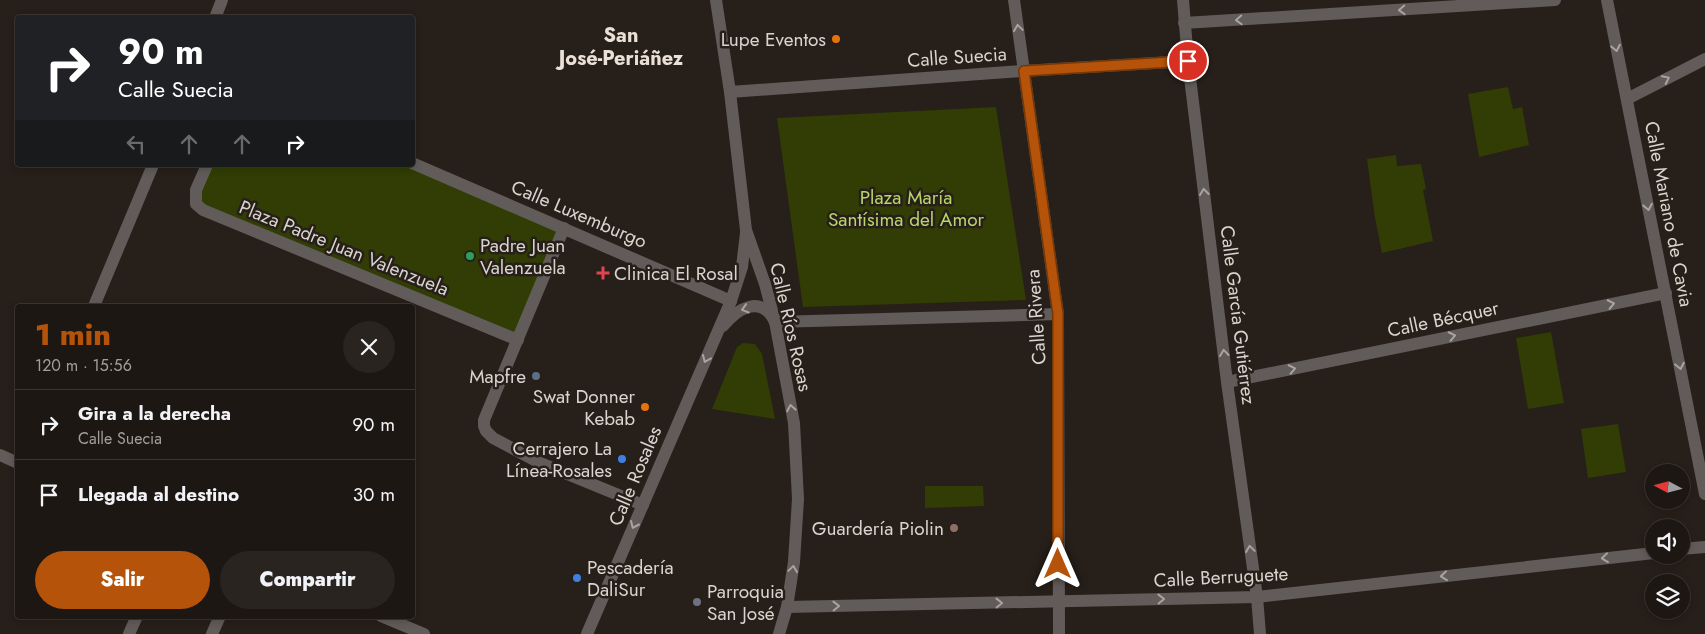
<!DOCTYPE html>
<html lang="es">
<meta charset="utf-8">
<style>
body{margin:0;font-family:Jost,sans-serif;background:#2a2421;color:#f1f3f6;height:100vh;display:flex;flex-direction:column;font-size:19px;white-space:nowrap}
*{box-sizing:border-box;margin:0}
p{font-size:16px;color:#a09fa0}
.icon{flex:none;width:28px;height:28px;fill:none;stroke:currentColor;stroke-width:2;stroke-linecap:round;stroke-linejoin:round}
.map{position:relative;flex:1;overflow:hidden}
.drawer{position:absolute;left:15px;top:304px;width:400px;height:315px;display:flex;flex-direction:column;background:#1d1713;border-radius:5px;box-shadow:0 2px 8px #0003,0 0 0 1px #3b3633}
.drawer>*{flex:none}
.banner{position:absolute;left:15px;top:15px;width:400px;height:152px;border-radius:5px;box-shadow:0 2px 8px #0003,0 0 0 1px #3b3633;background:#202124;color:#fff;overflow:hidden}
.needle{width:32px;rotate:277deg}
.fabs{position:absolute;left:1645px;top:464px;display:grid;gap:10px}
.fabs a{display:grid;place-items:center;width:45px;height:45px;border-radius:50%;background:#1d1713;box-shadow:0 2px 8px #0003,0 0 0 1px #3b3633;font-size:25px}
.pin{position:absolute;display:grid;place-items:center;width:42px;height:42px;color:#fff;margin:-21px;border:2px solid #fff;border-radius:50%;box-shadow:0 1px 5px #0007}
.me{position:absolute;width:55px;margin:-28px;rotate:0deg;stroke-linejoin:round;filter:drop-shadow(0 0 4px #0008)}
.turn{display:flex;align-items:center;gap:18px;height:105px;padding:0 20px;font-size:22px}
.turn .icon{width:65px;height:65px;stroke-width:2.5}
.turn b{display:block;font-size:35px;line-height:42px}
.lanes{display:flex;align-items:center;height:48px;padding:0 20px;background:#0003;justify-content:center;gap:25px;direction:ltr}
.lanes .off{opacity:.35}
.round{display:grid;place-items:center;flex:none;width:52px;height:52px;border-radius:26px;background:#2a2421}
.overview{display:flex;align-items:center;justify-content:space-between;height:85px;padding:0 20px}
h1{font-size:30px;font-weight:800;line-height:38px;color:#b45309}
.cta{display:flex;gap:10px;margin-top:auto;padding:10px 20px}
.cta a{flex:1;height:58px;border-radius:30px;background:#b45309;color:#fff;font-size:20px;font-weight:800;line-height:58px;text-align:center}
.cta a+a{background:#2a2421;color:#f1f3f6}
ul{padding:0;list-style:none}
li{display:flex;align-items:center;gap:15px;height:70px;padding:0 20px;border-top:1px solid #3b3633}
li div{flex:1}
li b{display:block;font-size:19px}
li em{font-style:normal}
.map>svg:first-child{display:block}
</style>
<div class="map">
<svg width="1705" height="634" viewBox="0 0 1705 634">
<rect width="100%" height="100%" fill="#271f19"/>
<g fill="#313d04">
<path d="M 1508,87 L 1513,109 L 1522,107 L 1529,145 L 1479,157 L 1468,94 Z"/>
<path d="M 996,107 L 1026,300 L 803,307 L 777,118 Z"/>
<path d="M 1396,155 L 1397,166 L 1421,164 L 1426,189 L 1423,190 L 1433,241 L 1382,253 L 1375,218 L 1367,159 Z"/>
<path d="M 207,165 L 412,165 L 564,228 L 518,340 L 203,210 L 196,190 Z"/>
<path d="M 1551,332 L 1564,403 L 1528,409 L 1516,338 Z"/>
<path d="M 743,343 L 755,344 L 762,354 L 775,419 L 712,409 L 737,347 Z"/>
<path d="M 1618,424 L 1626,472 L 1588,478 L 1581,429 Z"/>
<path d="M 925,486 L 983,486 L 984,506 L 925,508 Z"/>
</g>
<g fill="none" stroke-linecap="round" stroke-linejoin="round">
<g stroke="#615c5a" stroke-width="12">
<path d="M 716,0 L 730,92 L 746,230 L 765,284 L 775,322 L 794,423 L 798,499 L 794,562 L 787,607 L 779,634"/>
<path d="M 1014,0 L 1058,314 L 1059,634"/>
<path d="M 1183,0 L 1188,61 L 1227,382 L 1257,597 L 1260,634"/>
<path d="M 1607,0 L 1705,494"/>
<path d="M 215,18 L 222,0"/>
<path d="M 1184,23 L 1555,0"/>
<path d="M 730,92 L 1023,71 L 1188,61"/>
<path d="M 1627,99 L 1705,59"/>
<path d="M 412,163 L 731,301"/>
<path d="M 207,165 L 196,190 L 196,204 L 203,210 L 518,340"/>
<path d="M 564,228 L 484,420 L 484,426 L 486,431 L 493,438 L 538,462 L 643,505"/>
<path d="M 94,306 L 153,165"/>
<path d="M 723,326 C 738,308 762,294 775,322 L 1058,314"/>
<path d="M 1227,382 L 1666,293"/>
<path d="M 0,455 L 18,463"/>
<path d="M 1681,549 L 1705,547"/>
<path d="M 787,607 L 1257,597 L 1654,553"/>
<path d="M 381,616 L 424,634"/>
<path d="M 129,634 L 137,616"/>
<path d="M 212,634 L 220,616"/>
<path d="M 587,634 L 731,301 L 742,267 L 746,233"/>
</g>
</g>
<defs><path id="oneway-chevron" d="M-2-3.5L2.5 0L-2 3.5" fill="none" stroke-width="1.6" stroke-linecap="round" stroke-linejoin="round" transform="scale(1.25)"/></defs>
<g stroke="#a9a4a0">
<use href="#oneway-chevron" transform="translate(1402 10) rotate(177)"/>
<use href="#oneway-chevron" transform="translate(1239 20) rotate(177)"/>
<use href="#oneway-chevron" transform="translate(1018 28) rotate(-98)"/>
<use href="#oneway-chevron" transform="translate(1616 48) rotate(79)"/>
<use href="#oneway-chevron" transform="translate(1666 79) rotate(-26)"/>
<use href="#oneway-chevron" transform="translate(1204 192) rotate(-97)"/>
<use href="#oneway-chevron" transform="translate(1648 207) rotate(79)"/>
<use href="#oneway-chevron" transform="translate(1611 304) rotate(-12)"/>
<use href="#oneway-chevron" transform="translate(745 309) rotate(163)"/>
<use href="#oneway-chevron" transform="translate(1452 336) rotate(-12)"/>
<use href="#oneway-chevron" transform="translate(1224 353) rotate(-97)"/>
<use href="#oneway-chevron" transform="translate(706 359) rotate(113)"/>
<use href="#oneway-chevron" transform="translate(1680 366) rotate(79)"/>
<use href="#oneway-chevron" transform="translate(1292 369) rotate(-12)"/>
<use href="#oneway-chevron" transform="translate(791 408) rotate(-100)"/>
<use href="#oneway-chevron" transform="translate(634 525) rotate(114)"/>
<use href="#oneway-chevron" transform="translate(1250 549) rotate(-98)"/>
<use href="#oneway-chevron" transform="translate(1605 558) rotate(174)"/>
<use href="#oneway-chevron" transform="translate(793 569) rotate(-82)"/>
<use href="#oneway-chevron" transform="translate(1444 576) rotate(174)"/>
<use href="#oneway-chevron" transform="translate(1161 599) rotate(-1)"/>
<use href="#oneway-chevron" transform="translate(999 603) rotate(-1)"/>
<use href="#oneway-chevron" transform="translate(836 606) rotate(-1)"/>
</g>
<g fill="none" stroke-linecap="round" stroke-linejoin="round">
<defs>
<path id="route" d="M 1058,564 L 1058,314 L 1024,71 L 1188,61"/>
</defs>
<use href="#route" stroke="#753606" stroke-width="12"/>
<use href="#route" stroke="#b45309" stroke-width="9"/>
</g>
<g fill="#e8710a" stroke="#271f19" stroke-width="2">
<circle cx="836" cy="39" r="5"/>
<circle cx="645" cy="407" r="5"/>
</g>
<circle fill="#2e9e5b" stroke="#271f19" stroke-width="2" cx="470" cy="256" r="5"/>
<path fill="#e0444e" stroke="#271f19" stroke-width="2" d="M600.5 265.5h5v5h5v5h-5v5h-5v-5h-5v-5h5z"/>
<circle fill="#5c6f8a" stroke="#271f19" stroke-width="2" cx="536" cy="376" r="5"/>
<g fill="#3f7fe0" stroke="#271f19" stroke-width="2">
<circle cx="622" cy="459" r="5"/>
<circle cx="577" cy="578" r="5"/>
</g>
<circle fill="#8d6e63" stroke="#271f19" stroke-width="2" cx="954" cy="528" r="5"/>
<circle fill="#6b7280" stroke="#271f19" stroke-width="2" cx="697" cy="602" r="5"/>
<g text-anchor="middle" dominant-baseline="central" stroke-width="5" stroke-linejoin="round" paint-order="stroke">
<g font-size="19" fill="#d9d4cf" stroke="#271f19" text-anchor="end">
<text x="826" y="39">Lupe Eventos</text>
<text x="480" y="245" text-anchor="start">Padre Juan<tspan x="480" dy="22">Valenzuela</tspan></text>
<text x="614" y="273" text-anchor="start">Clinica El Rosal</text>
<text x="526" y="376">Mapfre</text>
<text x="635" y="396">Swat Donner<tspan x="635" dy="22">Kebab</tspan></text>
<text x="612" y="448">Cerrajero La<tspan x="612" dy="22">Línea-Rosales</tspan></text>
<text x="944" y="528">Guardería Piolin</text>
<text x="587" y="567" text-anchor="start">Pescadería<tspan x="587" dy="22">DaliSur</tspan></text>
<text x="707" y="591" text-anchor="start">Parroquia<tspan x="707" dy="22">San José</tspan></text>
</g>
<g font-size="19" fill="#d9d4cf" stroke="#271f19">
<text transform="translate(957 57) rotate(-4)">Calle Suecia</text>
<text transform="translate(579 214) rotate(23)">Calle Luxemburgo</text>
<text transform="translate(1669 214) rotate(79)">Calle Mariano de Cavia</text>
<text transform="translate(344 248) rotate(22)">Plaza Padre Juan Valenzuela</text>
<text transform="translate(1238 315) rotate(83)">Calle García Gutiérrez</text>
<text transform="translate(1036 317) rotate(-94)">Calle Rivera</text>
<text transform="translate(1443 319) rotate(-12)">Calle Bécquer</text>
<text transform="translate(791 327) rotate(77)">Calle Ríos Rosas</text>
<text transform="translate(635 476) rotate(-67)">Calle Rosales</text>
<text transform="translate(1221 577) rotate(-3)">Calle Berruguete</text>
</g>
<g font-size="19" fill="#b9d66a" stroke="#271f19">
<text x="906" y="197">Plaza María<tspan x="906" dy="22">Santísima del Amor</tspan></text>
</g>
<g font-size="20" font-weight="bold" fill="#eae0d7" stroke="#271f19">
<text x="621" y="35">San<tspan x="621" dy="23">José-Periáñez</tspan></text>
</g>
</g>
</svg>
<div class="fabs">
<a><svg class="needle" viewBox="-14 -14 28 28"><path d="M0-13l5 13h-10z" fill="#e53935"/><path d="M0 13l5-13h-10z" fill="#a09fa0"/></svg></a>
<a><svg class="icon" aria-label="sound" viewBox="0 0 24 24"><path d="M4 9h4l5-4v14l-5-4H4zM17 9q2 3 0 6"/></svg></a>
<a><svg class="icon" aria-label="layers" viewBox="0 0 24 24"><path d="M12 4l9 5-9 5-9-5zM3 14l9 5 9-5"/></svg></a>
</div>
<div class="pin" style="left:1188px;top:61px;background:#d93025"><svg class="icon" aria-label="arrive" viewBox="0 0 24 24"><path d="M6 21V4h12l-3 4 3 4H6"/></svg></div>
<svg class="me" style="left:1058px;top:564px" viewBox="-20 -20 40 40"><path d="M0-17L14 15 0 8-14 15z" fill="#b45309" stroke="#fff" stroke-width="4"/></svg>
<div class="banner">
<div class="turn"><svg class="icon" aria-label="right" viewBox="0 0 24 24"><path d="M7 20v-9h11M14 6l5 5-5 5"/></svg><div><b>90 m</b>Calle Suecia</div></div>
<div class="lanes"><svg class="icon off" aria-label="left" viewBox="0 0 24 24"><path d="M17 20v-9H6M10 6l-5 5 5 5"/></svg><svg class="icon off" aria-label="ahead" viewBox="0 0 24 24"><path d="M12 20V5M6 11l6-6 6 6"/></svg><svg class="icon off" aria-label="ahead" viewBox="0 0 24 24"><path d="M12 20V5M6 11l6-6 6 6"/></svg><svg class="icon" aria-label="right" viewBox="0 0 24 24"><path d="M7 20v-9h11M14 6l5 5-5 5"/></svg></div>
</div>
<section class="drawer">
<div class="overview"><div><h1>1 min</h1><p>120 m · 15:56</p></div><a class="round"><svg class="icon" aria-label="close" viewBox="0 0 24 24"><path d="M6 6l12 12M18 6L6 18"/></svg></a></div>
<ul>
<li><svg class="icon" aria-label="right" viewBox="0 0 24 24"><path d="M7 20v-9h11M14 6l5 5-5 5"/></svg><div><b>Gira a la derecha</b><p>Calle Suecia</p></div><em>90 m</em></li>
<li><svg class="icon" aria-label="arrive" viewBox="0 0 24 24"><path d="M6 21V4h12l-3 4 3 4H6"/></svg><div><b>Llegada al destino</b></div><em>30 m</em></li>
</ul>
<div class="cta"><a>Salir</a><a>Compartir</a></div>
</section>
</div>
